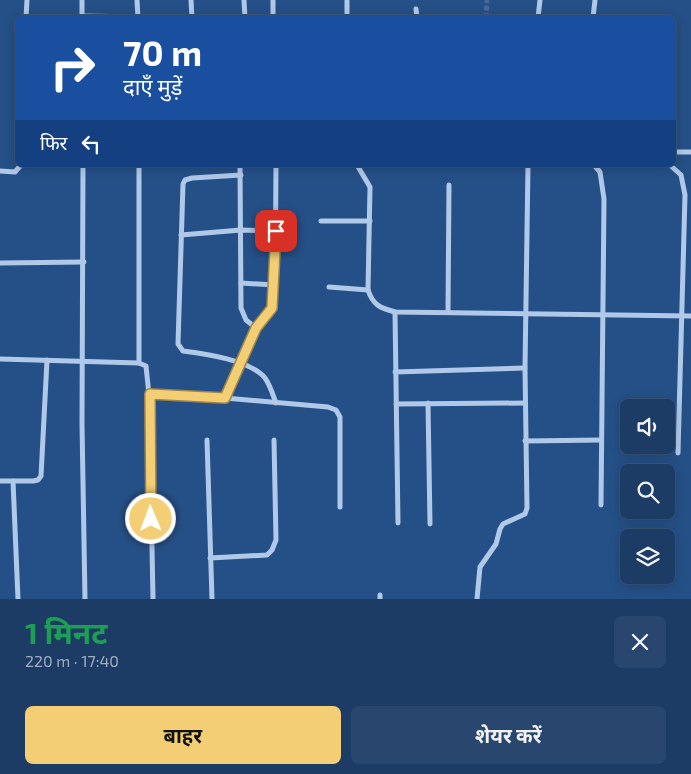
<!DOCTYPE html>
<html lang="hi">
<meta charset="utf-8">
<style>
body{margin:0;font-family:"Exo 2","Noto Sans Devanagari",sans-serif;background:#29476e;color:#f1f3f6;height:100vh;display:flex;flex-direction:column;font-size:19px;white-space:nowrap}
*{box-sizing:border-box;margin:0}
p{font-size:16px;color:#a0adbf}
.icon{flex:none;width:28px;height:28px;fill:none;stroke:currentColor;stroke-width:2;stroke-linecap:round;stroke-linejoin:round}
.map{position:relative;height:599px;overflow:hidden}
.drawer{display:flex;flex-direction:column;background:#1c3c65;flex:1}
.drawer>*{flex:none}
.hud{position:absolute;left:15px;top:15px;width:661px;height:152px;border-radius:8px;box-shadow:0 2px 12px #0003,0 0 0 1px #3a5679;background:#1a4fa0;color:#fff;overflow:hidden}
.controls{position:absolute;left:620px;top:399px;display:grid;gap:10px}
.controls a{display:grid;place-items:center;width:55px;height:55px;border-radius:8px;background:#1c3c65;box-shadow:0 2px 12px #0003,0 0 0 1px #3a5679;font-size:25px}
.pin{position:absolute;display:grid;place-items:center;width:42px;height:42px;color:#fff;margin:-21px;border-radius:10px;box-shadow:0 2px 8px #0006}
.me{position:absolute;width:55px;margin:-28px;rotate:359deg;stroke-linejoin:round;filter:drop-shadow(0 0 4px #0008)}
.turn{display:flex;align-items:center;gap:18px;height:105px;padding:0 25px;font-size:22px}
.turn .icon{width:65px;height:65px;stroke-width:2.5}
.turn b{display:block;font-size:35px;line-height:42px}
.then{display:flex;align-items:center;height:48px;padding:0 25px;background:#0003;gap:10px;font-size:19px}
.round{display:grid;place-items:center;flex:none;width:52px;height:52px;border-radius:8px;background:#29476e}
.head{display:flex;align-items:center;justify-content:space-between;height:85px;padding:0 25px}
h1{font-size:30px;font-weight:700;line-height:38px;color:#1e9e55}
.action{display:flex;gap:10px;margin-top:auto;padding:10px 25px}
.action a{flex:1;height:58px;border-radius:8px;background:#f3ce74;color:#111;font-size:20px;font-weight:700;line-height:58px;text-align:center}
.action a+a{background:#29476e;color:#f1f3f6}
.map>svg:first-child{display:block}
</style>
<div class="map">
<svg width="691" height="599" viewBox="0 0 691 599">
<rect width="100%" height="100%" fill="#255087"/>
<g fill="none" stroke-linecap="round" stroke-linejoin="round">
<path stroke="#466a99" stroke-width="5" stroke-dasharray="5 2.5" stroke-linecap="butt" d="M 486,18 L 487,0"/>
<g stroke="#b0c9e9" stroke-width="5">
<path d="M 82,0 L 82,17"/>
<path d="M 137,0 L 138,18"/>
<path d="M 191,0 L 192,18"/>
<path d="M 244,0 L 245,18"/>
<path d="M 347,1 L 347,18"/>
<path d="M 416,9 L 417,18"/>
<path d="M 82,16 L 197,18"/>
<path d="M 26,18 L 27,0"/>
<path d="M 273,18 L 273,0"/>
<path d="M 538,18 L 540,0"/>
<path d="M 593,18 L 595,0"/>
<path d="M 674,152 L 691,152"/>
<path d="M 83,165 L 82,424 L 85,599"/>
<path d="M 139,165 L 139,363"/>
<path d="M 240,165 L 241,308 L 246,320 L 256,328"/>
<path d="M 357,165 L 370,187 L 368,290 C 373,305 380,308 395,312 L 691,316"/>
<path d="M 594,165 L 600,172 L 604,199 L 601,505"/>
<path d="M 670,165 L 681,175 L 685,195 L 678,453"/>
<path d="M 0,171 L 15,172 L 21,165"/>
<path d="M 241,175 L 192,178 L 185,180 L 183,184 L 178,344 L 183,351 C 206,354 250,360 265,378 C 270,385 273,395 276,403"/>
<path d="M 321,221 L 370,221"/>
<path d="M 181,235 L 241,230 L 276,231"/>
<path d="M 0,263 L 84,262"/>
<path d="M 241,283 L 275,285"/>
<path d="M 329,287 L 368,290"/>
<path d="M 395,312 L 398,523"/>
<path d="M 448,312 L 449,185"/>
<path d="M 0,359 L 139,363 L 146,366 L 149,395 L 153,599"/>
<path d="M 395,372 L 525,368"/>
<path d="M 149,395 L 225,398 L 328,407 L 336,410 L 340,417 L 340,507"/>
<path d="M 225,398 L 256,328 L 272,308 L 275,299 L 276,165"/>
<path d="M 428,403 L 430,524"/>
<path d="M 396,404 L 525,403"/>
<path d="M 207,440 L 212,599"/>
<path d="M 525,441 L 601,440"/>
<path d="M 0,481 L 33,481 L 38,480 L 41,476 L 47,360"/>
<path d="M 13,481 L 18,599"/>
<path d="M 210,558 L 267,555 L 272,550 L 276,540 L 274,440"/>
<path d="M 380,595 L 380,599"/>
<path d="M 477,599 L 480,567 L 496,544 L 500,529 L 503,524 L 525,514 L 527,508 L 525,368 L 528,165"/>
</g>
</g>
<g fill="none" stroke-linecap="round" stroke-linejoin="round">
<defs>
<path id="route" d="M 151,519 L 150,394 L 225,398 L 256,328 L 272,308 L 276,231"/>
</defs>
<use href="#route" stroke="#9e864b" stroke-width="12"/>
<use href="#route" stroke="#f3ce74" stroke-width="9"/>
</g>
</svg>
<div class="controls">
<a><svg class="icon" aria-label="sound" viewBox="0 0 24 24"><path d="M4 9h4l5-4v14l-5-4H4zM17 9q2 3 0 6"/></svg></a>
<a><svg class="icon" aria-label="search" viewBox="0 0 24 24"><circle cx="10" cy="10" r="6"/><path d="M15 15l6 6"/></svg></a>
<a><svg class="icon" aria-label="layers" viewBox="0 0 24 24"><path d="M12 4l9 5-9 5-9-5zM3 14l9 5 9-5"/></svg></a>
</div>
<div class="pin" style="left:276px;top:231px;background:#d93025"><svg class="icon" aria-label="arrive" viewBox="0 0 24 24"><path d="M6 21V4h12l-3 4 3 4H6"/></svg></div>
<svg class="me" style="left:151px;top:519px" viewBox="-20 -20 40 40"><circle r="17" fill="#f3ce74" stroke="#fff" stroke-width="3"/><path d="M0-11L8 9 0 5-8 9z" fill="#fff"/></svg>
<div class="hud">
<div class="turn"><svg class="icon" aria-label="right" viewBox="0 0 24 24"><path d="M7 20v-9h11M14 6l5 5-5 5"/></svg><div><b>70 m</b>दाएँ मुड़ें</div></div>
<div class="then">फिर<svg class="icon" aria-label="left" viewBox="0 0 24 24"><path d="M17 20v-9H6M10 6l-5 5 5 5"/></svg></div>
</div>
</div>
<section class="drawer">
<div class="head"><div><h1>1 मिनट</h1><p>220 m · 17:40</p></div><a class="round"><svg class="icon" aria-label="close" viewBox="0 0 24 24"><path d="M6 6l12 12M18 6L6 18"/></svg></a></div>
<div class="action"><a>बाहर</a><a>शेयर करें</a></div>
</section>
